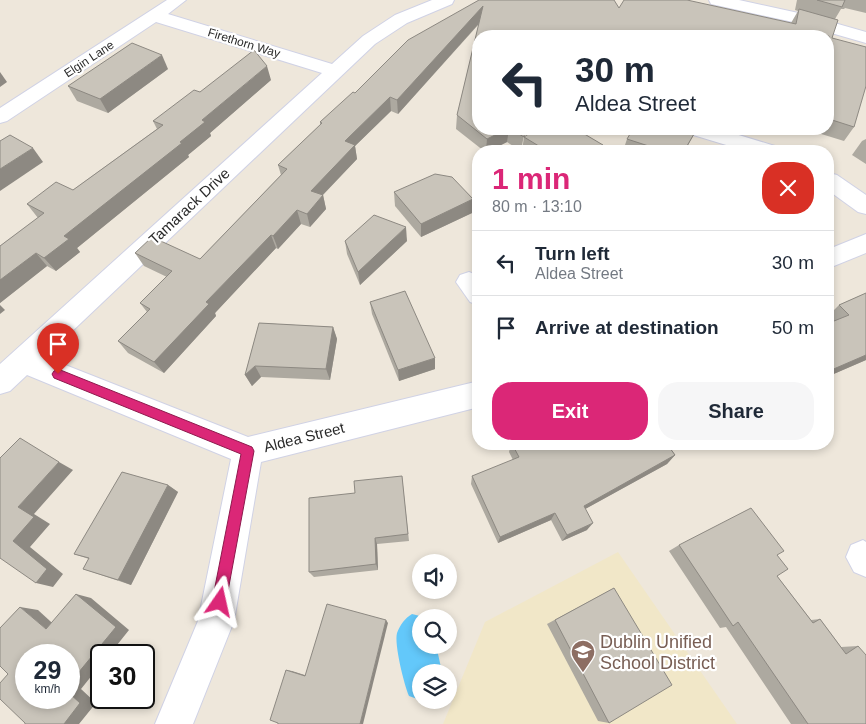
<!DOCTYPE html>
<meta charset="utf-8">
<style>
body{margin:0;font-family:Arial,sans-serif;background:#f6f6f7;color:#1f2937;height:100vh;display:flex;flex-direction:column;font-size:19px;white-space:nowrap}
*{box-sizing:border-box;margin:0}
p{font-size:16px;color:#747a83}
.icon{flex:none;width:28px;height:28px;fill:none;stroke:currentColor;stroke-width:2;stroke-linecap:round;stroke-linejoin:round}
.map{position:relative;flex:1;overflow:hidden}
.details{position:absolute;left:472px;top:145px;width:362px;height:305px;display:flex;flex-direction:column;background:#fff;border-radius:20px;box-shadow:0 2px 8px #0003}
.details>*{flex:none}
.hud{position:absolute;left:472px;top:30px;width:362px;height:105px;border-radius:20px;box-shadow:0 2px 8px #0003;background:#fff;color:#1f2937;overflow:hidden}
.buttons{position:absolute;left:412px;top:554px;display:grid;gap:10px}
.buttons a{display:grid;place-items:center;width:45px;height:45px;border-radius:50%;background:#fff;box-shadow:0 2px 8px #0003;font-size:25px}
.speed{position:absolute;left:15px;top:644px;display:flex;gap:10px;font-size:25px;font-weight:700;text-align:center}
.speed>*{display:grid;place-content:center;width:65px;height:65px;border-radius:50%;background:#fff;box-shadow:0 2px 8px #0003;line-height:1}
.speed small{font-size:12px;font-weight:400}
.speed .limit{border:2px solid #111;border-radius:8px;background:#fff;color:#111}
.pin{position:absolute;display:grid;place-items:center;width:42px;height:42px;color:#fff;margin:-51px -21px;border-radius:50% 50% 50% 0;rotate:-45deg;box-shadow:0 0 5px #0007}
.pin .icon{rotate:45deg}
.me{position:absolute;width:55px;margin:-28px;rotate:11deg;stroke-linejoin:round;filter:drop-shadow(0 0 4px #0008)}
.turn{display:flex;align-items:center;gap:18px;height:105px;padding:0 20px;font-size:22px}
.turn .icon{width:65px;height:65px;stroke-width:2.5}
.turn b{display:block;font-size:35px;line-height:42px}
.round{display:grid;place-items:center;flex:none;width:52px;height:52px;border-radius:20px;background:#f6f6f7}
.overview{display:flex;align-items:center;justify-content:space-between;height:85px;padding:0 20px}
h1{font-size:30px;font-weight:800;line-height:38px;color:#db2777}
.primary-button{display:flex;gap:10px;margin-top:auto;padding:10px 20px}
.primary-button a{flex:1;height:58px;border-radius:20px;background:#db2777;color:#fff;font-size:20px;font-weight:800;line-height:58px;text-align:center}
.primary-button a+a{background:#f6f6f7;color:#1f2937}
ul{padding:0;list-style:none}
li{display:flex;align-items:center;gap:15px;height:65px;padding:0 20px;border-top:1px solid #e0e1e3}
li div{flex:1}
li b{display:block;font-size:19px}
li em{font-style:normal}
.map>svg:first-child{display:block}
</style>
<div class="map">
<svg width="866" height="724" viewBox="0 0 866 724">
<rect width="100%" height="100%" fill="#eee7db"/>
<path fill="#f1e7c8" d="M 618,552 L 737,724 L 443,724 L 485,622 Z"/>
<path fill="#63c8fa" d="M 412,614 L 424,617 L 421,618 L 421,645 L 436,645 L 442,672 L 421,672 L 421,699 L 420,700 L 409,696 C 404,684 394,644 397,633 C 400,625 405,618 412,614 Z"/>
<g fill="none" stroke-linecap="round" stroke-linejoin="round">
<defs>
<g id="minor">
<path d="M 167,0 L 186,0 L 168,14 L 332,64 L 363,36 L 395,15 L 432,0 L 454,0 L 452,4 L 407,23 L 375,44 L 45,357 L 248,437 L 479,381 L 479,407 L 261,462 L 234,621 L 193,724 L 155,724 L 198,621 L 231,459 L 27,375 L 10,391 L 0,394 L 0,364 L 322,73 L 156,22 L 7,121 L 0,123 L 0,108 Z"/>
<path d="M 709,0 L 739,0 L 803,14 L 866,32 L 866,43 L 793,22 L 711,4 Z"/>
<path d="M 687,129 L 719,129 L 775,146 L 779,151 L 746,151 L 690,134 Z"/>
<path d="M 829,173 L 837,175 L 866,195 L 866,214 L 858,212 L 829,191 Z"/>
<path d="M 866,234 L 866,253 L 829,268 L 829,249 Z"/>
<path d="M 469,272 L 479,276 L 479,305 L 470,302 L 456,282 L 460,275 Z"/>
<path d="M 863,540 L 866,542 L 866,577 L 854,572 L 846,557 L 851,545 Z"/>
</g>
</defs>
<use href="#minor" stroke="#d0d2e5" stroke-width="2"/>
<use href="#minor" fill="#fff" fill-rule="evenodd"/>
</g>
<g fill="#ada9a0">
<path d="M 479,0 L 619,8 L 791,23 L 798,11 L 795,10 L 797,0 L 866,0 L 866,13 L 845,8 L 844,9 L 841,9 L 835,19 L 832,38 L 854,127 L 844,141 L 805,129 L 829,129 L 829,36 L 479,36 L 479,129 L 525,129 L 521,151 L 507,142 L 489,151 L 484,151 L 456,129 L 457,115 L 479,24 L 398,114 L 391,111 L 355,146 L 357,159 L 323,195 L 326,209 L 310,227 L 301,224 L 278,249 L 276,248 L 215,313 L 216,316 L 164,373 L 128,353 L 118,341 L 147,312 L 140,303 L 167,277 L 144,266 L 135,253 L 200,259 L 281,175 L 278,165 L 320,125 L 320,122 L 355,93 Z"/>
<path d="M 168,69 L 108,113 L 77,101 L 68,86 Z"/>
<path d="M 271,80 L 210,133 L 211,136 L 188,155 L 189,157 L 77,248 L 80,252 L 56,271 L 47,266 L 0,303 L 0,246 L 38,218 L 27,204 L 73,190 L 157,129 L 153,121 L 200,92 Z"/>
<path d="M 694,134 L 685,151 L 623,151 L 627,139 Z"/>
<path d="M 524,137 L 601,151 L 522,151 Z"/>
<path d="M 866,139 L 866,164 L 852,155 L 862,141 Z"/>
<path d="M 394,192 L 473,199 L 472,213 L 421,237 L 395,206 Z"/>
<path d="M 345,241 L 407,241 L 360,285 L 347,254 Z"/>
<path d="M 866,293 L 866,360 L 829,376 L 831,322 L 829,319 L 829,315 L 839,305 Z"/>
<path d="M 370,302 L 435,369 L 399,381 L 372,314 Z"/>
<path d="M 259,323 L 333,327 L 337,339 L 330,380 L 261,377 L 252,386 L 245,375 Z"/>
<path d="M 511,444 L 682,444 L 670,448 L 675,455 L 667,464 L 585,509 L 587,530 L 562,541 L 551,520 L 498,543 L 471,484 L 472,476 L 513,460 L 509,452 Z"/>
<path d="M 402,476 L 409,541 L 377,544 L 378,570 L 314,577 L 309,572 L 355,493 Z"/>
<path d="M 168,485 L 178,492 L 131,585 L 83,569 L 89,559 L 74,554 Z"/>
<path d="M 679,545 L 777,555 L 777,576 L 811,620 L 820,619 L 841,647 L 858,646 L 866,724 L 791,724 L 726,627 L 720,628 L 669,551 Z"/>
<path d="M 614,588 L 609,723 L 598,721 L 547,624 Z"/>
</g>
<g fill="#8d8982">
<path d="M 483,6 L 482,20 L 398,114 L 397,100 Z"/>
<path d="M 162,55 L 168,69 L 108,113 L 100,99 Z"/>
<path d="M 267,66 L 271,80 L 210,133 L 211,136 L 188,155 L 189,157 L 77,248 L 80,252 L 56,271 L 44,258 L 64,236 L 180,142 L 202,120 Z"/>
<path d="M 0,72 L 7,82 L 0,87 Z"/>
<path d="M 390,97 L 391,111 L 355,146 L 357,159 L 314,204 L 311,191 L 345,141 Z"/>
<path d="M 507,129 L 509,129 L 507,142 L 489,151 L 486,151 L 487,139 Z"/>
<path d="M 603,145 L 601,151 L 595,151 Z"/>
<path d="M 33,148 L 43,162 L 0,191 L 0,169 Z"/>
<path d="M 323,195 L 326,209 L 310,227 L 307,214 Z"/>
<path d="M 473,199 L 472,213 L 421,237 L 421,224 Z"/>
<path d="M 297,210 L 301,224 L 278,249 L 273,236 Z"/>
<path d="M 406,227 L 407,241 L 360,285 L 358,272 Z"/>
<path d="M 271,235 L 276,248 L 215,313 L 216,316 L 164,373 L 154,362 L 206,302 Z"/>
<path d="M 36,253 L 47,266 L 0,303 L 0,280 Z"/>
<path d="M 0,305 L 5,310 L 0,314 Z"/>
<path d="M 333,327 L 337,339 L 330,380 L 326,369 Z"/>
<path d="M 866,355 L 866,360 L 829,376 L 829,371 Z"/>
<path d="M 435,358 L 435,369 L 399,381 L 398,370 Z"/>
<path d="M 255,366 L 261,377 L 252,386 L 245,375 Z"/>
<path d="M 668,444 L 682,444 L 659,453 Z"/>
<path d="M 675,455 L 667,464 L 578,513 L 584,506 Z"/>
<path d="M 59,462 L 73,470 L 34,514 L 50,524 L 30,547 L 63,574 L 53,587 L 36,583 L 13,541 L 18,507 Z"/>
<path d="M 168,485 L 178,492 L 131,585 L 118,580 Z"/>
<path d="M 555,513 L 551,520 L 498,543 L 500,537 Z"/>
<path d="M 593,523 L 587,530 L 562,541 L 567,535 Z"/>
<path d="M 375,538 L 377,544 L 378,570 L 376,564 Z"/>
<path d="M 76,594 L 91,598 L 129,630 L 109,655 L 101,655 L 101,664 L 81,689 L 96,703 L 79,724 L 64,724 L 69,693 L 69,684 Z"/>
<path d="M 20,607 L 38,610 L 62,632 L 46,629 Z"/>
<path d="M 386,620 L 388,623 L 363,724 L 360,724 Z"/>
<path d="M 286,670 L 292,671 L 311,677 L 305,676 Z"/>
</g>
<g fill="#c9c4ba" stroke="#8d8982">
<path d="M 479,0 L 614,0 L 619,8 L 624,0 L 687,0 L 796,24 L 799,9 L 838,20 L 832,38 L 866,47 L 866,86 L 854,127 L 829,119 L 829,36 L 479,36 L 479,129 L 507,129 L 487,139 L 457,115 L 483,6 L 397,100 L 390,97 L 345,141 L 355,145 L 311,191 L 323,195 L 307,214 L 297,210 L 273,236 L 271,235 L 206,302 L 209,304 L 154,362 L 118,341 L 150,309 L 140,303 L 172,271 L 135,253 L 152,237 L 200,259 L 287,169 L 278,165 L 322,123 L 320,122 L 353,92 L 355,93 L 408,40 Z"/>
<path d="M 817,0 L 845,0 L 842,7 Z"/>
<path d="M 132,43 L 162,55 L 100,99 L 68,86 Z"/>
<path d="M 254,50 L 267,66 L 202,120 L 205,122 L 180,142 L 182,143 L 64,236 L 69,239 L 44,258 L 36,253 L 0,280 L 0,246 L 44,213 L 27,204 L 56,182 L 73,190 L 163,125 L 153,121 L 194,90 L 200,92 Z"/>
<path d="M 511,129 L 525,129 L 524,137 Z"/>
<path d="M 536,129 L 576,129 L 603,145 L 595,151 L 547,151 L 524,137 Z"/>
<path d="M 633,129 L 678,129 L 694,134 L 684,151 L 664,151 L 627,139 Z"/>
<path d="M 10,135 L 33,148 L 0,169 L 0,141 Z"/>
<path d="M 435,174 L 452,177 L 473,199 L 421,224 L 394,192 Z"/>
<path d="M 829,188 L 833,192 L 829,193 Z"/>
<path d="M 374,215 L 406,227 L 358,272 L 345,241 Z"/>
<path d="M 405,291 L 435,358 L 398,370 L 370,302 Z"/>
<path d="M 866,293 L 866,355 L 829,371 L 829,323 L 849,315 L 839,305 Z"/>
<path d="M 259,323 L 333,327 L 326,369 L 255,366 L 245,375 Z"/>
<path d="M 20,438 L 59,462 L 18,507 L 34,517 L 13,541 L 47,569 L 36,583 L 0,558 L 0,458 Z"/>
<path d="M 512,444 L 668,444 L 667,444 L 675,455 L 584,506 L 593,523 L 567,535 L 555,513 L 500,537 L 472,476 L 519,457 Z"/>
<path d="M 122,472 L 168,485 L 118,580 L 83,569 L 89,558 L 74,554 Z"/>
<path d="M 402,476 L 408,534 L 375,538 L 376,564 L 309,572 L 309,498 L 355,493 L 354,481 Z"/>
<path d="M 751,508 L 784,551 L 777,555 L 788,569 L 777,576 L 813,623 L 820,619 L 846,654 L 858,646 L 866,655 L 866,724 L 808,724 L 738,622 L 733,626 L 679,545 Z"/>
<path d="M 614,588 L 672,685 L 609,723 L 555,620 Z"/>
<path d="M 76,594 L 116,627 L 69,684 L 69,655 L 26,655 L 26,698 L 69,698 L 69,693 L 80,703 L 64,724 L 25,724 L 25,723 L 0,699 L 0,683 L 8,674 L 0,666 L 0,628 L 20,607 L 46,629 Z"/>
<path d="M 327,604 L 386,620 L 360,724 L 278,724 L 278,723 L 270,720 L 286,670 L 305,676 Z"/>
</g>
<path fill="#db2777" stroke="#8e194d" d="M 58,369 L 252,447 L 254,451 L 225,607 L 220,609 L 215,607 L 212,602 L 241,454 L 54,378 L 52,374 L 54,371 Z"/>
<defs>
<symbol id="school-pin" viewBox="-11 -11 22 30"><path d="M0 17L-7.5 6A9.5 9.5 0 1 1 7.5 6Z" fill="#8d6e63" stroke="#fff"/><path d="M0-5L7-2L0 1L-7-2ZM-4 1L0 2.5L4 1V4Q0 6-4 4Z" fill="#fff"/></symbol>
</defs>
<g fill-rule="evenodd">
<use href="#school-pin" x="569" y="638" width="28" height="38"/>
</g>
<g text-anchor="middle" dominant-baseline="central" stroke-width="4.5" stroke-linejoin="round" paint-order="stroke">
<g font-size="12" fill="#2a2a2a" stroke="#fff">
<text transform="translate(244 43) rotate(17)">Firethorn Way</text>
<text transform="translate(89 59) rotate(-33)">Elgin Lane</text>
</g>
<g font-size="15" fill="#2a2a2a" stroke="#fff">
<text transform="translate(189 206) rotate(-43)">Tamarack Drive</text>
<text transform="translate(304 437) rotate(-14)">Aldea Street</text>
</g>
<g font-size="18" fill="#785e54" stroke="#fff" text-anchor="start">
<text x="600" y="642">Dublin Unified<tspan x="600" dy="21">School District</tspan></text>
</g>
</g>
</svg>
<div class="buttons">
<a><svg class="icon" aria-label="sound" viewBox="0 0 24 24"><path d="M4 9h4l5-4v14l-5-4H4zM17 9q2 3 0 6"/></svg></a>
<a><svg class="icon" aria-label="search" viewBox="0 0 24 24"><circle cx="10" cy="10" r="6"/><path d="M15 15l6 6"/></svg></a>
<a><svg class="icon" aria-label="layers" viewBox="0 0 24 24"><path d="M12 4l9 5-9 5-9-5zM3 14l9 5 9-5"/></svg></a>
</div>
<div class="speed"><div>29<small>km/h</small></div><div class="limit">30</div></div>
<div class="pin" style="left:58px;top:374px;background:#d93025"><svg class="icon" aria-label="arrive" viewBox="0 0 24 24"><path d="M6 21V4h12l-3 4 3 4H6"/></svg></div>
<svg class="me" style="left:220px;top:602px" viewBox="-20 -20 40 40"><path d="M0-17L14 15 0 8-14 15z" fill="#db2777" stroke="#fff" stroke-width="4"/></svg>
<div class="hud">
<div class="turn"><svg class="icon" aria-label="left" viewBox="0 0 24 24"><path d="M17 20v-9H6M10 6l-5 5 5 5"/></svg><div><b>30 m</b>Aldea Street</div></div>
</div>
<section class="details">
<div class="overview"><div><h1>1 min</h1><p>80 m · 13:10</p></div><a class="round" style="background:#d93025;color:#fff"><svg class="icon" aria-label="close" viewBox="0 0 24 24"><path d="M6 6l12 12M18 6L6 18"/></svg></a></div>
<ul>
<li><svg class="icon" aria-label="left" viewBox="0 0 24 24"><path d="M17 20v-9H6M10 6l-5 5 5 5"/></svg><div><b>Turn left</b><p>Aldea Street</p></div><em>30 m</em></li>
<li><svg class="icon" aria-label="arrive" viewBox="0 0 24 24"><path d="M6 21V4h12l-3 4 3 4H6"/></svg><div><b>Arrive at destination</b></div><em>50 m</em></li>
</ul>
<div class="primary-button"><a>Exit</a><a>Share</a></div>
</section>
</div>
